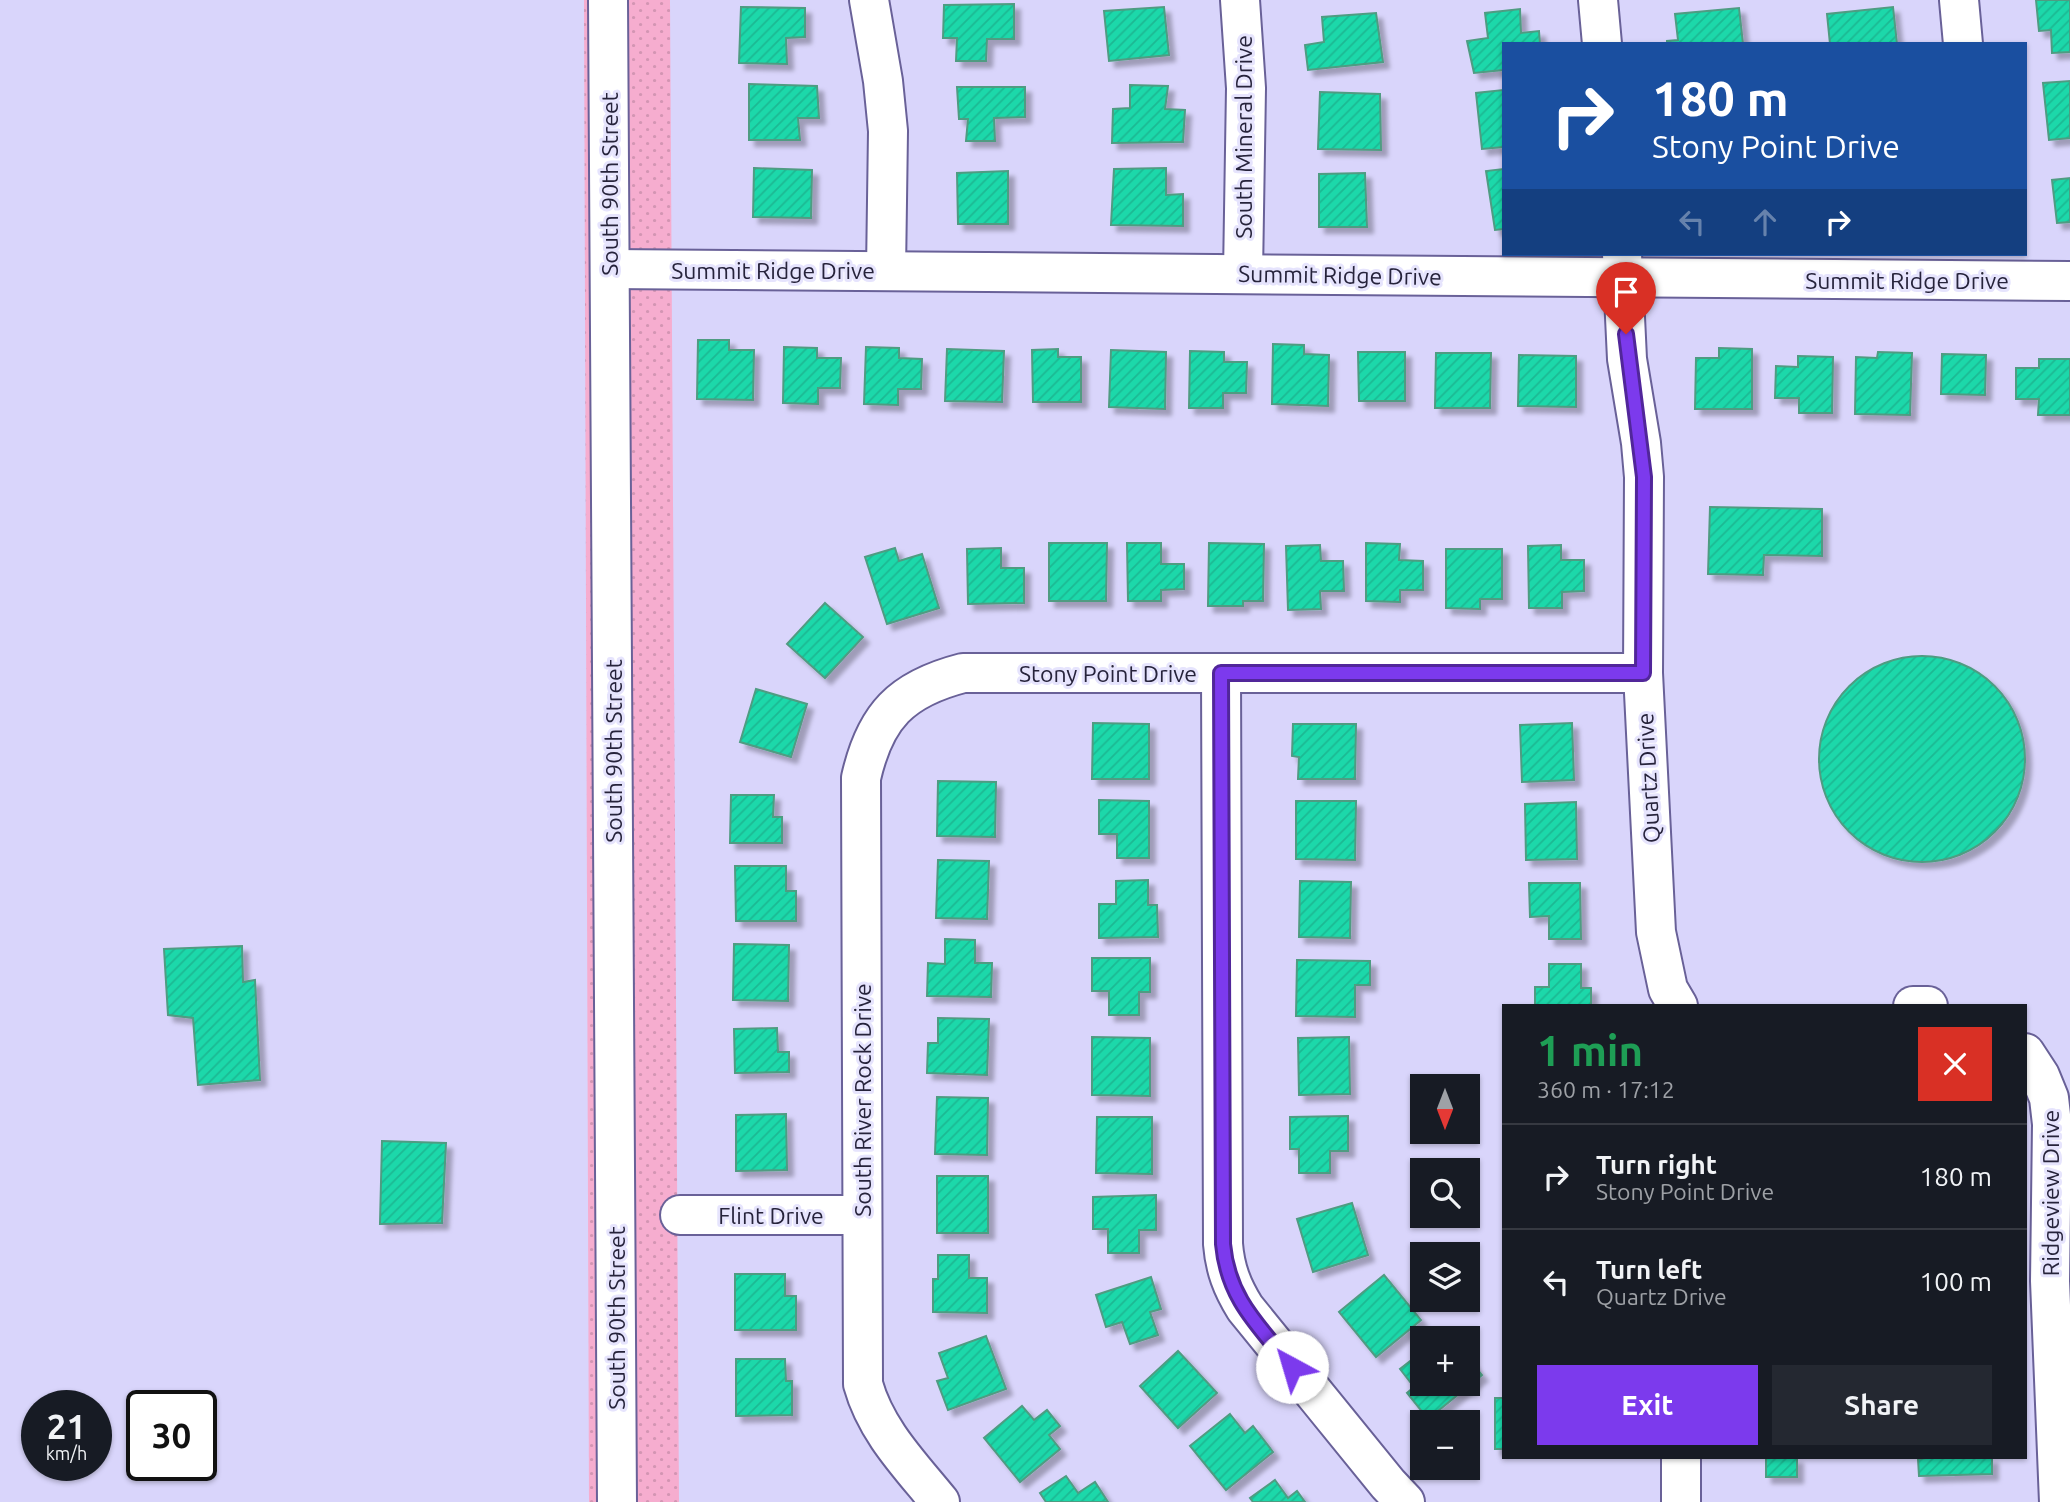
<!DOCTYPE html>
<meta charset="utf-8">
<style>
body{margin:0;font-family:Ubuntu,sans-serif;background:#242831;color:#f1f3f6;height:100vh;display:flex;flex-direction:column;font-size:26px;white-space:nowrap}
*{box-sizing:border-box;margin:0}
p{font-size:23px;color:#9ea1a6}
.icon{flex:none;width:38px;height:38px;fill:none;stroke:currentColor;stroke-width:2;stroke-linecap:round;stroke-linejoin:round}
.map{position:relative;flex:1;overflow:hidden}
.sheet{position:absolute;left:1502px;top:1004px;width:525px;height:455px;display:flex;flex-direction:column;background:#171b24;border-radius:0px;box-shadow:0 2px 5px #0004}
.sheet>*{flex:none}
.banner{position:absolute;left:1502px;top:42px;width:525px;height:214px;border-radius:0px;box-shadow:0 2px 5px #0004;background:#1a4fa0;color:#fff;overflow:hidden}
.needle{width:46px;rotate:180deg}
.controls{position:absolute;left:1410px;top:1074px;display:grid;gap:14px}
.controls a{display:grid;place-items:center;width:70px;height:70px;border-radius:0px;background:#171b24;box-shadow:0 2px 5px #0004;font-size:35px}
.speed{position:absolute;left:21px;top:1390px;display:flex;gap:14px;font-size:35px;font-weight:700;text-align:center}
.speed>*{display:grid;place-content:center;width:91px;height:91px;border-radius:50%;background:#171b24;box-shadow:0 2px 5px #0004;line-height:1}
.speed small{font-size:18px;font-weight:400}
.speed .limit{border:4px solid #111;border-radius:10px;background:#fff;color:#111}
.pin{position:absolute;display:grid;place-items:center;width:60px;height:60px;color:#fff;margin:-72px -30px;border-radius:50% 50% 50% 0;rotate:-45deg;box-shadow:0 0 7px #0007}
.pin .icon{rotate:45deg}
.me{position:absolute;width:77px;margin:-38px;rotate:321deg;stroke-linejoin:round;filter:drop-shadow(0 0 5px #0008)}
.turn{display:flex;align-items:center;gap:24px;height:147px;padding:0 35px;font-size:32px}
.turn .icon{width:91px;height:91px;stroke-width:2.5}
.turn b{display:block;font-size:49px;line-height:60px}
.lanes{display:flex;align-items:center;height:66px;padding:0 35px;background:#0003;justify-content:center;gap:35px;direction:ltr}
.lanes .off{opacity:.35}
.round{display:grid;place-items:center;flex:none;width:74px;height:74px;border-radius:0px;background:#242831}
.headline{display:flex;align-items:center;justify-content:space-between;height:119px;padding:0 35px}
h1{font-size:42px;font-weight:700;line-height:52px;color:#1e9e55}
.primary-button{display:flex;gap:14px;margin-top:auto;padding:14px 35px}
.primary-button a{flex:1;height:80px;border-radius:0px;background:#7c3aed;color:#fff;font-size:28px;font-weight:700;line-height:80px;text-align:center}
.primary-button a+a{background:#242831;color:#f1f3f6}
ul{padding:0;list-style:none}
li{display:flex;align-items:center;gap:21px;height:105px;padding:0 35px;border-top:2px solid #363941}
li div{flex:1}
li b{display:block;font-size:26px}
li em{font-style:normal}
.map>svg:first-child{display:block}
</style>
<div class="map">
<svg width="2070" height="1502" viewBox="0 0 2070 1502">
<defs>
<pattern id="green-dots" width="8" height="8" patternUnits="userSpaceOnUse" patternTransform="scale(1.75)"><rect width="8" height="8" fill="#f6adcf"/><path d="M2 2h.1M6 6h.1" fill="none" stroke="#d395b3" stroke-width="1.8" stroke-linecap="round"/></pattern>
<pattern id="building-hatch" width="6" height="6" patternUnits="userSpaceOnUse" patternTransform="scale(1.75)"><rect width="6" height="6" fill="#1ed8aa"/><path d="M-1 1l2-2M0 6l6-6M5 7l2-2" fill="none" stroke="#1bb993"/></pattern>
<filter id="shadow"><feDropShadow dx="6" dy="6" stdDeviation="2" flood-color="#0004"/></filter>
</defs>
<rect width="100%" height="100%" fill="#d9d5fb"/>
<path fill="url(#green-dots)" d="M 584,0 L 670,0 L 679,1502 L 589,1502 Z"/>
<g fill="url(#building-hatch)" stroke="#4f9c82" stroke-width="2" filter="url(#shadow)">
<path d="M 2036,0 L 2070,0 L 2070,52 L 2052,53 L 2051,30 L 2039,31 Z"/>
<path d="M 1014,4 L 1014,39 L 987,39 L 986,61 L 956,61 L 957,38 L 943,38 L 944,5 Z"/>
<path d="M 741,7 L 805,8 L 805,37 L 786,38 L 787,64 L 739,63 Z"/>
<path d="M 1164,7 L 1169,55 L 1109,61 L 1104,11 Z"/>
<path d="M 1893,7 L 1897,44 L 1830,44 L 1827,14 Z"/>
<path d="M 1739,8 L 1743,44 L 1667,44 L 1667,41 L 1678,40 L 1675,14 Z"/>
<path d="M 1520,9 L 1521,33 L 1539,31 L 1540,44 L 1503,44 L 1503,70 L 1474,73 L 1467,41 L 1488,38 L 1485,13 Z"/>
<path d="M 1376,13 L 1383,62 L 1308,70 L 1305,45 L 1324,42 L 1322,17 Z"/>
<path d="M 2070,81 L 2070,138 L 2049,140 L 2043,83 Z"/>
<path d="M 749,84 L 817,86 L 819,118 L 798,118 L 800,140 L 749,140 Z"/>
<path d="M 1130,85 L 1168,86 L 1165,109 L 1185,110 L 1183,142 L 1112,143 L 1113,109 L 1130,108 Z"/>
<path d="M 957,87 L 1025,87 L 1025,117 L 994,118 L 995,141 L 966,141 L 968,119 L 959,119 Z"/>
<path d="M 1503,90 L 1503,147 L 1482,149 L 1476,93 Z"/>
<path d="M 1320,92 L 1380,94 L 1381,150 L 1318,149 Z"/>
<path d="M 754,168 L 812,170 L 811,218 L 753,217 Z"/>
<path d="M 1166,168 L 1166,195 L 1183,194 L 1183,226 L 1111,225 L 1114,169 Z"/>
<path d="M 1503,169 L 1503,229 L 1495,230 L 1486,171 Z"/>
<path d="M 1008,171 L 1008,224 L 958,224 L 957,173 Z"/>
<path d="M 1365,173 L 1367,227 L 1319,227 L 1319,174 Z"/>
<path d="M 2070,178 L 2070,222 L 2057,223 L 2052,180 Z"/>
<path d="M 698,340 L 729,340 L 729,350 L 754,350 L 753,400 L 697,399 Z"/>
<path d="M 1273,344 L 1304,345 L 1304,354 L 1329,355 L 1328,406 L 1272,404 Z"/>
<path d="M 784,347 L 817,348 L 817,358 L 841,358 L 840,388 L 818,388 L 818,404 L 783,403 Z"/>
<path d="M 866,347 L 899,348 L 899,358 L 922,359 L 921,389 L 898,389 L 898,405 L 864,404 Z"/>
<path d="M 1719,348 L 1752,349 L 1752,409 L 1695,409 L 1696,358 L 1719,358 Z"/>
<path d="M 947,349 L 1004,351 L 1002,402 L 945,401 Z"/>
<path d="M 1058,349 L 1058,357 L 1081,357 L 1081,402 L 1033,402 L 1032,350 Z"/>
<path d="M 1111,350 L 1166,352 L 1165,409 L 1109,407 Z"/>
<path d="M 1190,351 L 1224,352 L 1224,362 L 1247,362 L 1246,393 L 1223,393 L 1223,408 L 1189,408 Z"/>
<path d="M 1358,352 L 1405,352 L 1405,401 L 1359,401 Z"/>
<path d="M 1878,352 L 1912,353 L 1910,415 L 1855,414 L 1856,357 L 1877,358 Z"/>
<path d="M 1436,353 L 1491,353 L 1490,408 L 1435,408 Z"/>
<path d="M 1942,354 L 1986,355 L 1985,395 L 1941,394 Z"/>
<path d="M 1519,355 L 1576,356 L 1576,407 L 1518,406 Z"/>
<path d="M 1798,356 L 1833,357 L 1832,413 L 1799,413 L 1799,398 L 1775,398 L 1776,366 L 1798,367 Z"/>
<path d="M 2039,359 L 2070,359 L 2070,415 L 2038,415 L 2039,399 L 2016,399 L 2016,368 L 2039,368 Z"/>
<path d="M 1710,507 L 1822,509 L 1822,556 L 1764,555 L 1763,575 L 1708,574 Z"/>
<path d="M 1049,543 L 1107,543 L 1106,601 L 1049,601 Z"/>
<path d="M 1127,543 L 1161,543 L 1161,564 L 1184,564 L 1184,589 L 1161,590 L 1161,601 L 1128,601 Z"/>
<path d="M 1209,543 L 1264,544 L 1263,601 L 1243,601 L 1243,606 L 1208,606 Z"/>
<path d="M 1366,543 L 1400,544 L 1399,560 L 1423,561 L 1423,590 L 1400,590 L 1400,602 L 1366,601 Z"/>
<path d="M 1320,545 L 1321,561 L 1343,561 L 1344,591 L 1320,591 L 1321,609 L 1288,610 L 1286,546 Z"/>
<path d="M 1561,545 L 1561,560 L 1584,560 L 1584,591 L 1562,592 L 1562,608 L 1529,608 L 1528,546 Z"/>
<path d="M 895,548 L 899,561 L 922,554 L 939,608 L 887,624 L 865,557 Z"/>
<path d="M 1001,548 L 1001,568 L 1024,568 L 1024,603 L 968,604 L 967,549 Z"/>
<path d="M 1446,549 L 1502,549 L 1502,599 L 1480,599 L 1480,609 L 1446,608 Z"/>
<path d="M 825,603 L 863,637 L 825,678 L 787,644 Z"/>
<circle cx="1922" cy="759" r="103"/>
<path d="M 756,689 L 807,704 L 791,757 L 740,742 Z"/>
<path d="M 1093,723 L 1149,724 L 1149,779 L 1092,779 Z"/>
<path d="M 1572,723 L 1574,780 L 1522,782 L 1520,725 Z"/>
<path d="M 1293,724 L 1356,724 L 1355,779 L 1298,779 L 1299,757 L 1292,756 Z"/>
<path d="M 938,781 L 996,782 L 995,837 L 937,836 Z"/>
<path d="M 731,795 L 774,795 L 773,817 L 782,817 L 782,843 L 730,843 Z"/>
<path d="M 1099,800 L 1149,801 L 1149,858 L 1117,858 L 1117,834 L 1099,834 Z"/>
<path d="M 1296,801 L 1356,801 L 1355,860 L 1296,859 Z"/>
<path d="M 1576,802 L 1577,859 L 1526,860 L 1525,804 Z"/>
<path d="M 938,860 L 989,861 L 987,919 L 936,918 Z"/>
<path d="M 735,866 L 786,866 L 786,891 L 796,891 L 796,921 L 736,921 Z"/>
<path d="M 1148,880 L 1148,905 L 1157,905 L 1158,937 L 1099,938 L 1099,904 L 1116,904 L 1116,881 Z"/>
<path d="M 1300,881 L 1351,882 L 1350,938 L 1299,937 Z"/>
<path d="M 1529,883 L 1580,883 L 1581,939 L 1549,939 L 1549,916 L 1530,917 Z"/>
<path d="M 945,939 L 975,940 L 975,963 L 992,963 L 991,997 L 927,996 L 928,963 L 945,964 Z"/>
<path d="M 734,944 L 789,945 L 788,1001 L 733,1000 Z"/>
<path d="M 242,946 L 243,982 L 255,980 L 260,1080 L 198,1085 L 193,1018 L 168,1015 L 164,949 Z"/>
<path d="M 1092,958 L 1150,958 L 1150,992 L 1139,992 L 1139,1015 L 1109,1015 L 1109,991 L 1092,991 Z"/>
<path d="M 1297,960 L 1370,961 L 1370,985 L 1355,985 L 1355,1017 L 1296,1016 Z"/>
<path d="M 1549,964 L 1581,964 L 1581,988 L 1591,988 L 1591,1006 L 1535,1006 L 1535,987 L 1549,987 Z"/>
<path d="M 938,1018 L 989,1019 L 987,1075 L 927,1073 L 928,1043 L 938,1043 Z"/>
<path d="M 777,1028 L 778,1052 L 789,1052 L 789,1072 L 735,1073 L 734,1029 Z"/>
<path d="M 1092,1037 L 1150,1038 L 1150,1096 L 1092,1095 Z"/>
<path d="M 1349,1037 L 1350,1094 L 1299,1095 L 1298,1038 Z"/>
<path d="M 937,1097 L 988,1098 L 987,1155 L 935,1154 Z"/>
<path d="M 786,1114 L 787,1170 L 736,1171 L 736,1115 Z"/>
<path d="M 1348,1116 L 1348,1151 L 1330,1151 L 1330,1173 L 1299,1173 L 1299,1149 L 1290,1149 L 1290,1117 Z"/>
<path d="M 1097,1117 L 1152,1117 L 1152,1174 L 1096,1173 Z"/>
<path d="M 382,1141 L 446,1143 L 442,1223 L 380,1224 Z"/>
<rect x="937" y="1176" width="51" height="57"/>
<path d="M 1156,1195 L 1156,1230 L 1139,1230 L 1139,1253 L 1108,1253 L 1108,1229 L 1093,1229 L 1093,1197 Z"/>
<path d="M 1352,1203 L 1368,1255 L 1313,1272 L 1297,1219 Z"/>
<path d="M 938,1255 L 969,1255 L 969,1278 L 987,1278 L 987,1313 L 933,1312 L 933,1279 L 938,1279 Z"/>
<path d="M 735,1274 L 785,1274 L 785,1296 L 796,1296 L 796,1330 L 735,1330 Z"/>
<path d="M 1384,1275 L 1421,1320 L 1376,1357 L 1339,1312 Z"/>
<path d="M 1151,1277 L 1161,1309 L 1150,1312 L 1158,1335 L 1130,1344 L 1122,1322 L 1106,1327 L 1096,1295 Z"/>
<path d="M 986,1336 L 1006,1389 L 948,1410 L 937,1381 L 948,1378 L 939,1353 Z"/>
<path d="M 1178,1351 L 1217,1393 L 1178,1428 L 1140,1386 Z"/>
<path d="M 1423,1351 L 1423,1384 L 1468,1384 L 1468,1358 L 1482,1375 L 1428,1419 L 1407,1393 L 1414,1387 L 1400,1369 Z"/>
<path d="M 736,1359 L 785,1359 L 786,1381 L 792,1381 L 792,1415 L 736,1416 Z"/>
<rect x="1495" y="1398" width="8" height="51"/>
<path d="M 1022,1406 L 1034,1420 L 1047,1410 L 1060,1426 L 1049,1435 L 1060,1449 L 1020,1482 L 984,1438 Z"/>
<path d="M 1230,1414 L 1245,1433 L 1253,1426 L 1273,1452 L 1226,1490 L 1190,1446 Z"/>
<rect x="1766" y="1458" width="31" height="19"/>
<path d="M 1926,1458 L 1992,1458 L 1992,1474 L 1919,1476 L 1918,1459 Z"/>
<path d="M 1066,1476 L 1078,1493 L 1095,1482 L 1108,1502 L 1046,1502 L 1040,1493 Z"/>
<path d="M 1275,1480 L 1288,1498 L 1297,1491 L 1305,1502 L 1253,1502 L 1250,1498 Z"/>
</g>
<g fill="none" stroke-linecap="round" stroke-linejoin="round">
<defs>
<g id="minor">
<path d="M 608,0 L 617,1502"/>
<path d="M 869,0 L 883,81 L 888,131 L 886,271"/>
<path d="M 1240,0 L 1246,88 L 1243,274"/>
<path d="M 1598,0 L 1602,44"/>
<path d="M 1959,0 L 1963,44"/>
<path d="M 1622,254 L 1627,359 L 1641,443 L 1644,477 L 1643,673 L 1656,932 L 1668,989 L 1678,1006"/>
<path d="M 610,269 L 2070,281"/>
<path d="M 1221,673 L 1223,1244 C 1225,1269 1232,1287 1245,1308 L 1388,1484 L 1405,1502"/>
<path d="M 1913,1006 L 1928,1006"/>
<path d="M 2025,1053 L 2040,1076 L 2049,1098 L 2052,1124 L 2050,1281 L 2059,1502"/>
<path d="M 680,1215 L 862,1215"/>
<path d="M 940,1502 C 910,1465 876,1431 863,1384 L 861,778 C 875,716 901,689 963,673 L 1643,673"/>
<path d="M 1681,1502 L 1681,1458"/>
</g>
</defs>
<use href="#minor" stroke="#696198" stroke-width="42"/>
<use href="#minor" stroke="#fff" stroke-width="38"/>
</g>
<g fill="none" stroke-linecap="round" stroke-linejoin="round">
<defs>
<path id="route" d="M 1292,1367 C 1259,1326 1228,1299 1223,1244 L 1221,673 L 1643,673 L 1644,477 L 1626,334"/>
</defs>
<use href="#route" stroke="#51269a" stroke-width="18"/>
<use href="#route" stroke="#7c3aed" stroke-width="12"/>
</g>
<g text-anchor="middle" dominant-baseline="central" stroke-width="6" stroke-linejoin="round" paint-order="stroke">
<g font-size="23" fill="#26233b" stroke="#e6e4fd">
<text transform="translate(1243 137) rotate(-90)">South Mineral Drive</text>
<text transform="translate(609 184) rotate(-90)">South 90th Street</text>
<text x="773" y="270">Summit Ridge Drive</text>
<text transform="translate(1340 275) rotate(1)">Summit Ridge Drive</text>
<text x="1907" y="280">Summit Ridge Drive</text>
<text x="1108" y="673">Stony Point Drive</text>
<text transform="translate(613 751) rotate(-90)">South 90th Street</text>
<text transform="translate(1648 778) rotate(-93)">Quartz Drive</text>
<text transform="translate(862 1100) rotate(-90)">South River Rock Drive</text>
<text transform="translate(2050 1193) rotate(-90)">Ridgeview Drive</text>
<text x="771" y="1215">Flint Drive</text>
<text transform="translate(616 1318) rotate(-90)">South 90th Street</text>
</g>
</g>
</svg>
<div class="controls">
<a><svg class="needle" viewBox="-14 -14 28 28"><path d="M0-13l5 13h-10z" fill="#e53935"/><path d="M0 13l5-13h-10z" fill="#9ea1a6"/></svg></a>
<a><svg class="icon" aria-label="search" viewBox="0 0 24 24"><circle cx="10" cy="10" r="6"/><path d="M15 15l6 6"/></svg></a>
<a><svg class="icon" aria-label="layers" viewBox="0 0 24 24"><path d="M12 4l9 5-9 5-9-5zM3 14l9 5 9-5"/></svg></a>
<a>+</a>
<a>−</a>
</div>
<div class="speed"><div>21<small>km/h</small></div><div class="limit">30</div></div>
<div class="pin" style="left:1626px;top:334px;background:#d93025"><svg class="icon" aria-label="arrive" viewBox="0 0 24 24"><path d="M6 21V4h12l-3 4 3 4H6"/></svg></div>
<svg class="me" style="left:1292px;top:1367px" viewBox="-20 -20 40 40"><circle r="19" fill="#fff"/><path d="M0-13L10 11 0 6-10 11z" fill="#7c3aed"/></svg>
<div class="banner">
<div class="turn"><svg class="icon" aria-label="right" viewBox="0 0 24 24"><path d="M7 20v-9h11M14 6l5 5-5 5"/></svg><div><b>180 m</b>Stony Point Drive</div></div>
<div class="lanes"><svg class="icon off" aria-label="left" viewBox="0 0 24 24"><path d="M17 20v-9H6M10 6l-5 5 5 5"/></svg><svg class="icon off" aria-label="ahead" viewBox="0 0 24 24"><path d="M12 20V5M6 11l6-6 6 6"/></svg><svg class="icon" aria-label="right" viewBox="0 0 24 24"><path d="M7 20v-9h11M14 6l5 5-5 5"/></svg></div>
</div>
<section class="sheet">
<div class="headline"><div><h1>1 min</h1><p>360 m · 17:12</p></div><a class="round" style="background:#d93025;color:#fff"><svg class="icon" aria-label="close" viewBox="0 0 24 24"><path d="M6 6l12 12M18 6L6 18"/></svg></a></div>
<ul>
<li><svg class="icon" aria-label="right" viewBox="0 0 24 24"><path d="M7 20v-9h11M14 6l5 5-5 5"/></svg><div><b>Turn right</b><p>Stony Point Drive</p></div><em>180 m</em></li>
<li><svg class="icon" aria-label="left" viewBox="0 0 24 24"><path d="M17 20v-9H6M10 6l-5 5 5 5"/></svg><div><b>Turn left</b><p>Quartz Drive</p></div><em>100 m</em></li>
</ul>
<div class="primary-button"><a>Exit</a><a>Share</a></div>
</section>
</div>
